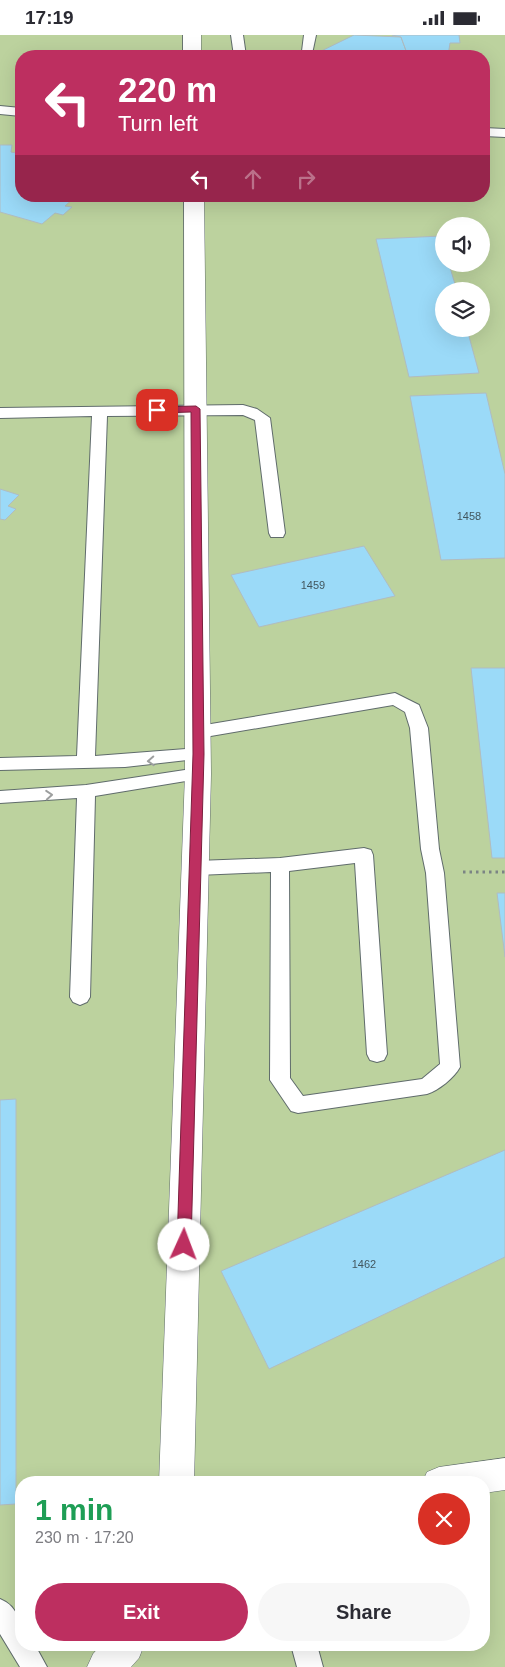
<!DOCTYPE html>
<meta charset="utf-8">
<style>
body{margin:0;font-family:Helvetica,sans-serif;background:#f7f7f7;color:#2b2b33;height:100vh;display:flex;flex-direction:column;font-size:19px;white-space:nowrap}
*{box-sizing:border-box;margin:0}
p{font-size:16px;color:#7c7c81}
.icon{flex:none;width:28px;height:28px;fill:none;stroke:currentColor;stroke-width:2;stroke-linecap:round;stroke-linejoin:round}
.map{position:relative;flex:1;overflow:hidden}
.panel{position:absolute;left:15px;top:1441px;width:475px;height:175px;display:flex;flex-direction:column;background:#fff;border-radius:20px;box-shadow:0 5px 20px #0002}
.panel>*{flex:none}
.banner{position:absolute;left:15px;top:15px;width:475px;height:152px;border-radius:20px;box-shadow:0 5px 20px #0002;background:#bd2f60;color:#fff;overflow:hidden}
.fabs{position:absolute;left:435px;top:182px;display:grid;gap:10px}
.fabs a{display:grid;place-items:center;width:55px;height:55px;border-radius:50%;background:#fff;box-shadow:0 5px 20px #0002;font-size:25px}
.pin{position:absolute;display:grid;place-items:center;width:42px;height:42px;color:#fff;margin:-21px;border-radius:10px;box-shadow:0 2px 8px #0006}
.me{position:absolute;width:55px;margin:-28px;rotate:2deg;stroke-linejoin:round;filter:drop-shadow(0 0 4px #0008)}
.turn{display:flex;align-items:center;gap:18px;height:105px;padding:0 20px;font-size:22px}
.turn .icon{width:65px;height:65px;stroke-width:2.5}
.turn b{display:block;font-size:35px;line-height:42px}
.lanes{display:flex;align-items:center;height:48px;padding:0 20px;background:#0003;justify-content:center;gap:25px;direction:ltr}
.lanes .off{opacity:.35}
.round{display:grid;place-items:center;flex:none;width:52px;height:52px;border-radius:26px;background:#f7f7f7}
.summary{display:flex;align-items:center;justify-content:space-between;height:85px;padding:0 20px}
h1{font-size:30px;font-weight:800;line-height:38px;color:#1e9e55}
.action{display:flex;gap:10px;margin-top:auto;padding:10px 20px}
.action a{flex:1;height:58px;border-radius:30px;background:#bd2f60;color:#fff;font-size:20px;font-weight:800;line-height:58px;text-align:center}
.action a+a{background:#f7f7f7;color:#2b2b33}
.status{display:flex;justify-content:space-between;align-items:center;height:35px;padding:0 25px;background:#fff;direction:ltr}
.status svg{height:14px;fill:currentColor}
.map>svg:first-child{display:block}
</style>
<div class="status"><b>17:19</b><svg viewBox="0 0 49 12"><path d="M0 12V9h3v3zM5 12V6h3v6zM10 12V3h3v9zM15 12V0h3v12zM26 1h20v11H26zM47 4h2v5h-2z"/></svg></div>
<div class="map">
<svg width="505" height="1632" viewBox="0 0 505 1632">
<rect width="100%" height="100%" fill="#e3f1f1"/>
<path fill="#bcd29e" fill-rule="evenodd" d="M 0,0 L 505,0 L 505,1632 L 0,1632 ZM 21,21 L 484,21 L 484,161 L 21,161 ZM 444,191 L 481,191 L 481,229 L 444,229 ZM 444,256 L 481,256 L 481,294 L 444,294 ZM 21,1448 L 484,1448 L 484,1610 L 21,1610 Z"/>
<g fill="#9bdaf8" stroke="#b0bcc1">
<path d="M 354,0 L 401,2 L 408,21 L 311,21 Z"/>
<path d="M 392,0 L 459,0 L 460,8 L 450,8 L 448,21 L 408,21 L 401,2 Z"/>
<path d="M 0,110 L 12,110 L 11,117 L 21,119 L 21,161 L 71,161 L 75,162 L 65,171 L 72,172 L 63,180 L 55,178 L 42,189 L 0,177 Z"/>
<path d="M 442,201 L 444,229 L 449,229 L 457,256 L 444,256 L 444,294 L 467,294 L 479,338 L 409,342 L 376,204 Z"/>
<path d="M 486,358 L 505,439 L 505,523 L 441,525 L 410,361 Z"/>
<path d="M 0,454 L 19,460 L 8,471 L 16,474 L 5,485 L 0,484 Z"/>
<path d="M 364,511 L 395,561 L 259,592 L 231,540 Z"/>
<path d="M 471,633 L 505,633 L 505,823 L 492,823 Z"/>
<path d="M 497,858 L 505,858 L 505,922 Z"/>
<path d="M 16,1064 L 16,1469 L 0,1470 L 0,1065 Z"/>
<path d="M 505,1115 L 505,1222 L 269,1334 L 221,1236 Z"/>
</g>
<g fill="none" stroke-linecap="round" stroke-linejoin="round">
<defs>
<g id="lane">
<path d="M 231,0 L 243,0 L 246,21 L 234,21 Z"/>
<path d="M 304,0 L 316,0 L 312,19 L 308,20 L 302,16 Z"/>
<path d="M 0,71 L 21,73 L 21,81 L 0,79 Z"/>
<path d="M 484,93 L 505,94 L 505,102 L 484,101 Z"/>
<path d="M 243,370 L 257,374 L 270,383 L 285,498 L 283,502 L 271,502 L 269,498 L 255,385 L 243,380 L 107,381 L 95,721 L 199,713 L 205,715 L 208,719 L 205,723 L 125,732 L 0,735 L 0,723 L 77,721 L 92,381 L 0,383 L 0,373 Z"/>
<path d="M 395,658 L 419,670 L 428,693 L 439,814 L 444,838 L 460,1032 C 454,1043 439,1055 427,1059 L 298,1078 L 291,1076 L 270,1045 L 271,837 L 197,840 L 190,838 L 188,833 L 190,828 L 197,826 L 280,823 L 364,813 L 371,815 L 373,820 L 387,1019 L 384,1025 L 377,1027 L 370,1025 L 367,1019 L 355,828 L 289,836 L 290,1043 L 303,1061 L 422,1044 L 440,1029 L 426,838 L 421,814 L 410,693 L 405,677 L 393,670 L 199,703 L 193,701 L 190,697 L 193,693 L 199,691 Z"/>
<path d="M 198,733 L 204,735 L 207,739 L 204,743 L 95,761 L 90,962 L 87,967 L 80,970 L 73,967 L 70,962 L 77,763 L 0,768 L 0,756 L 86,750 Z"/>
<path d="M 0,1564 C 20,1572 21,1591 21,1610 L 35,1610 L 47,1632 L 20,1632 L 0,1599 Z"/>
<path d="M 291,1610 L 317,1610 L 323,1632 L 297,1632 Z"/>
</g>
<g id="street">
<rect x="183" y="0" width="18" height="21"/>
<path d="M 184,161 L 204,161 L 211,739 L 194,1448 L 159,1448 L 185,739 Z"/>
<path d="M 505,1423 L 505,1455 L 484,1458 L 484,1448 L 422,1448 L 427,1437 L 439,1432 Z"/>
<path d="M 101,1610 L 144,1610 L 139,1623 L 131,1632 L 87,1632 L 93,1619 Z"/>
</g>
</defs>
<use href="#lane" stroke="#606c6c" stroke-width="2"/>
<use href="#street" stroke="#606c6c" stroke-width="1"/>
<path stroke="#7b8484" stroke-width="3" stroke-dasharray="2.5 4" stroke-linecap="butt" d="M 463,837 L 505,837"/>
<use href="#lane" fill="#fff" fill-rule="evenodd"/>
<use href="#street" fill="#fff" fill-rule="evenodd"/>
</g>
<defs><path id="oneway-chevron" d="M-2-3.5L2.5 0L-2 3.5" fill="none" stroke-width="1.6" stroke-linecap="round" stroke-linejoin="round" transform="scale(1.25)"/></defs>
<g stroke="#9d9f9f">
<use href="#oneway-chevron" transform="translate(151 726) rotate(177)"/>
<use href="#oneway-chevron" transform="translate(49 760) rotate(-4)"/>
</g>
<path fill="#bd2f60" stroke="#7b1f3e" d="M 196,371 L 200,374 L 204,719 L 191,1210 L 189,1214 L 179,1214 L 177,1210 L 193,719 L 191,377 L 157,378 L 153,375 L 157,372 Z"/>
<g text-anchor="middle" dominant-baseline="central" stroke-width="5" stroke-linejoin="round" paint-order="stroke">
<g font-size="11" fill="#42565e">
<text x="469" y="481">1458</text>
<text x="313" y="550">1459</text>
<text x="364" y="1229">1462</text>
</g>
</g>
</svg>
<div class="fabs">
<a><svg class="icon" aria-label="sound" viewBox="0 0 24 24"><path d="M4 9h4l5-4v14l-5-4H4zM17 9q2 3 0 6"/></svg></a>
<a><svg class="icon" aria-label="layers" viewBox="0 0 24 24"><path d="M12 4l9 5-9 5-9-5zM3 14l9 5 9-5"/></svg></a>
</div>
<div class="pin" style="left:157px;top:375px;background:#d93025"><svg class="icon" aria-label="arrive" viewBox="0 0 24 24"><path d="M6 21V4h12l-3 4 3 4H6"/></svg></div>
<svg class="me" style="left:184px;top:1210px" viewBox="-20 -20 40 40"><circle r="19" fill="#fff"/><path d="M0-13L10 11 0 6-10 11z" fill="#bd2f60"/></svg>
<div class="banner">
<div class="turn"><svg class="icon" aria-label="left" viewBox="0 0 24 24"><path d="M17 20v-9H6M10 6l-5 5 5 5"/></svg><div><b>220 m</b>Turn left</div></div>
<div class="lanes"><svg class="icon" aria-label="left" viewBox="0 0 24 24"><path d="M17 20v-9H6M10 6l-5 5 5 5"/></svg><svg class="icon off" aria-label="ahead" viewBox="0 0 24 24"><path d="M12 20V5M6 11l6-6 6 6"/></svg><svg class="icon off" aria-label="right" viewBox="0 0 24 24"><path d="M7 20v-9h11M14 6l5 5-5 5"/></svg></div>
</div>
<section class="panel">
<div class="summary"><div><h1>1 min</h1><p>230 m · 17:20</p></div><a class="round" style="background:#d93025;color:#fff"><svg class="icon" aria-label="close" viewBox="0 0 24 24"><path d="M6 6l12 12M18 6L6 18"/></svg></a></div>
<div class="action"><a>Exit</a><a>Share</a></div>
</section>
</div>
